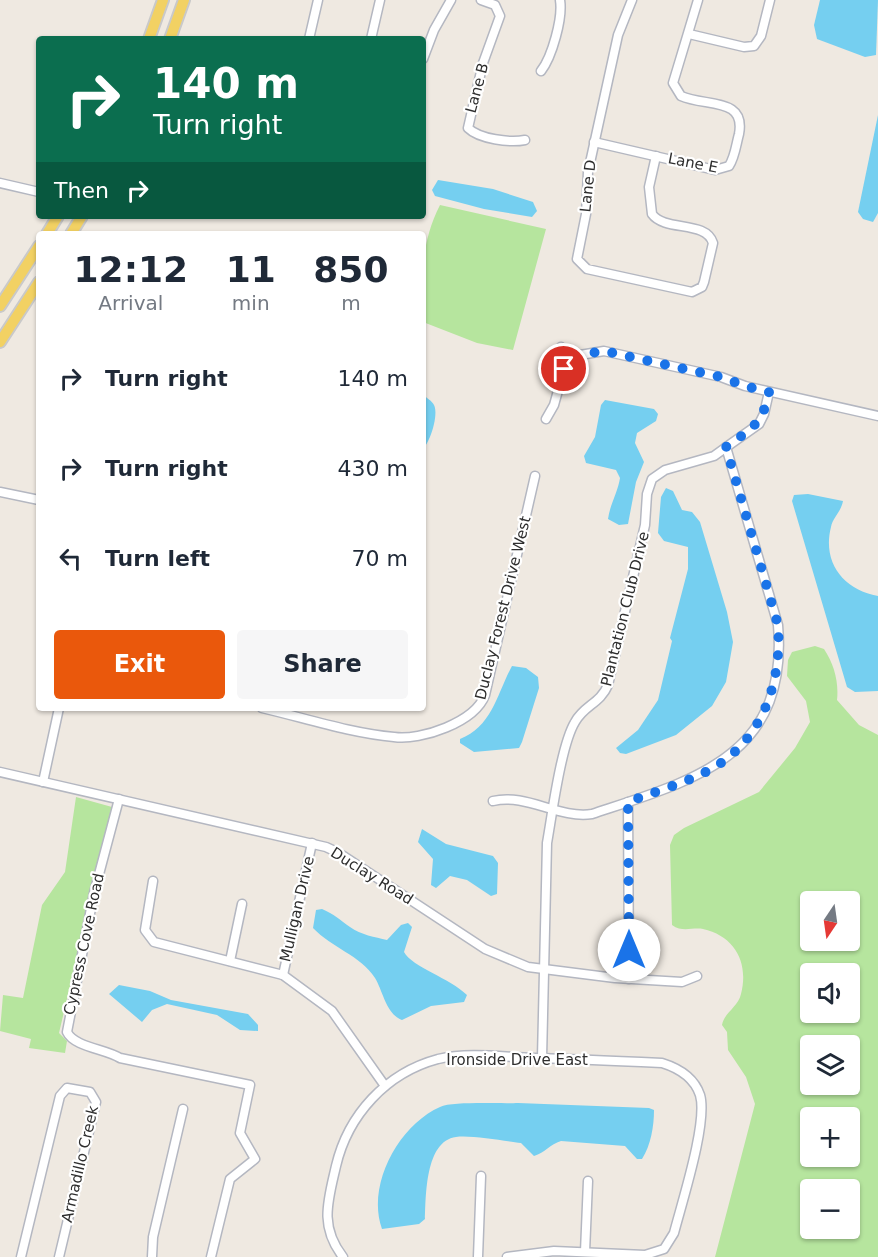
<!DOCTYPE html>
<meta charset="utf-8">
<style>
body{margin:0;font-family:"DejaVu Sans",sans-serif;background:#f6f6f7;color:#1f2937;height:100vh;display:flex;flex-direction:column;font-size:22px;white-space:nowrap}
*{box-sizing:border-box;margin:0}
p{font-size:20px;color:#747a83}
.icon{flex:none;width:33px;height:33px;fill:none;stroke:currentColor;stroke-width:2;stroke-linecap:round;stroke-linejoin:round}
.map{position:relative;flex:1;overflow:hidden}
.drawer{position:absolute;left:36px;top:231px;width:390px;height:480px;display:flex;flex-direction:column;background:#fff;border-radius:6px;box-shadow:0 2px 4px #0004}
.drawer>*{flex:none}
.guide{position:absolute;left:36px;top:36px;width:390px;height:183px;border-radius:6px;box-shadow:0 2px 4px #0004;background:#0b6e4f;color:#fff;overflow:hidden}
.needle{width:39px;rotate:193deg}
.fabs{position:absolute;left:800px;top:891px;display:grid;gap:12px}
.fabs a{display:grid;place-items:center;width:60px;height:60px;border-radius:6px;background:#fff;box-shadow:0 2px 4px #0004;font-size:30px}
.pin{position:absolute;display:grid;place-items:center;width:51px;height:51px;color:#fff;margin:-26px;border:3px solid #fff;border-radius:50%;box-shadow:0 2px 6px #0007}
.me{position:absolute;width:66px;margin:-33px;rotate:0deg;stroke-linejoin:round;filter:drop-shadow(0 0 4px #0008)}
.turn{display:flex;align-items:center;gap:21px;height:126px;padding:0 18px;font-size:27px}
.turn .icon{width:78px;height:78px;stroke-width:2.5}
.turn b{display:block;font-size:42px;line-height:51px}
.then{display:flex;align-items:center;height:57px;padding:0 18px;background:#0003;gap:12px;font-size:22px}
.eta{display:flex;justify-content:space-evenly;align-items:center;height:102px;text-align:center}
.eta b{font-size:36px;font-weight:700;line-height:42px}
.cta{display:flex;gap:12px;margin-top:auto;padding:12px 18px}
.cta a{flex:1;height:69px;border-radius:6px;background:#ea580c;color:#fff;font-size:24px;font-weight:700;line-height:69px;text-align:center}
.cta a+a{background:#f6f6f7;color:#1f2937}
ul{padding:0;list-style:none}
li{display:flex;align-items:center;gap:18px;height:90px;padding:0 18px}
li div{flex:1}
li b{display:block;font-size:22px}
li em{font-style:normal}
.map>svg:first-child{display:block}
</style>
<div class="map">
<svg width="878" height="1257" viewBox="0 0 878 1257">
<rect width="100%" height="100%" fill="#efe9e1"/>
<g fill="#b6e59e" fill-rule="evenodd">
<path d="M 440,205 L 546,229 L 513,350 L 477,343 L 423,322 C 423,277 419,247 440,205 Z"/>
<path d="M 815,646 L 824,649 C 834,664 839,682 837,700 L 859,725 L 878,735 L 878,1257 L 715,1257 L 755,1104 L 746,1077 L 728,1050 L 727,1032 L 722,1025 C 724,1013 738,1007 741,994 C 749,963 735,936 703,929 C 692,927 683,933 672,925 L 670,845 L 674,835 L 684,828 L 759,792 L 795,748 L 810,722 L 806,701 L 787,676 L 788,660 L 792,652 ZM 810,902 L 849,902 L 849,940 L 810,940 ZM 810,974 L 849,974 L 849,1012 L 810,1012 ZM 810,1046 L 849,1046 L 849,1084 L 810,1084 ZM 810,1118 L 849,1118 L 849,1156 L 810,1156 ZM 810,1190 L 849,1190 L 849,1228 L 810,1228 Z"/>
<path d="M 76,797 L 112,807 L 59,1033 L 67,1041 L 65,1053 L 29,1048 L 31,1039 L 0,1031 L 3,995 L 23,998 L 42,905 L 65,872 Z"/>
</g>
<g fill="#75cff0">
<path d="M 820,0 L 878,0 L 876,55 L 865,57 L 817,39 L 814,25 Z"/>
<path d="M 878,115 L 878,213 L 873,222 L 863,219 L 858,212 Z"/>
<path d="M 438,180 L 493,189 L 533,202 L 537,211 L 532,217 L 484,209 L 435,196 L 432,190 Z"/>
<path d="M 423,395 C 427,398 432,401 434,405 C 439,415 430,442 423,449 Z"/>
<path d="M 605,400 L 654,409 L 658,414 L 656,421 L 637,433 L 635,443 L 644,462 L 636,482 L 628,524 L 619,525 L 608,519 C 610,504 618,492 620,478 L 616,470 L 586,463 L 584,456 L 595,437 L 601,405 Z"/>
<path d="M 666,488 L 673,491 L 682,510 L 692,512 L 700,522 L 727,612 L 733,642 L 726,682 L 712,706 L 676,735 L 626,754 L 620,753 L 616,748 L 638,730 L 658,700 L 672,641 L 670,638 L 688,569 L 688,547 L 664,541 L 658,533 L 661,497 Z"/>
<path d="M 808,494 L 843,501 C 841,512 833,517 831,527 C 822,562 843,590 878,596 L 878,691 L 855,692 L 847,687 L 792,501 L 794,495 Z"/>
<path d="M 512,666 L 526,668 L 538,677 L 539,688 L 522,742 L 519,748 L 474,752 L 460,743 L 460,739 C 492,727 497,694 512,666 Z"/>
<path d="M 422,829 L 446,844 L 493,856 L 498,863 L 497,894 L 491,896 L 467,880 L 450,876 L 436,888 L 431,885 L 433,859 L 418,842 Z"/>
<path d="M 322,909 C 334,914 340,920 350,927 C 361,935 375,937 387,940 L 401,925 L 408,923 L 412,927 L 404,952 C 412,967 450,978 467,995 L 464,1002 L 431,1006 L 402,1020 C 386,1014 383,991 375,978 C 360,955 332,948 313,928 L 316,910 Z"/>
<path d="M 119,985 L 150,991 L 171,1000 L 248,1014 L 258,1025 L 258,1031 L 240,1030 L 217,1015 L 167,1004 L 152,1010 L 142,1022 L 109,994 Z"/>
<path d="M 518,1103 L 649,1108 L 654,1110 C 654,1126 651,1145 642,1159 L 637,1159 L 625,1146 L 561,1141 C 550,1144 545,1153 534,1156 L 521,1143 C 504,1141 471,1135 456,1137 C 425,1141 426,1197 425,1219 L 419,1224 L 382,1229 C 366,1185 399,1125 440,1107 C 453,1101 501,1104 518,1103 Z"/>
</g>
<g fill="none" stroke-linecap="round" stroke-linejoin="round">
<defs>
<g id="minor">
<path d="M 481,0 L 495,5 L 500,16 L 483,63 L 468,128 C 479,139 510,143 525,140"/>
<path d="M 632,0 L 618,35 L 588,172 L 586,214 L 577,259 L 587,269 L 692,292 L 702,287 L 704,282 L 713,243 C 706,220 665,232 652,214 L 649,187 L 656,156"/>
<path d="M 689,34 L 744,47 L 754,46 L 761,36 L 770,0"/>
<path d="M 309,39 L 318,0"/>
<path d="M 371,39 L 380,0"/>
<path d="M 423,59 L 434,30 L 451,0"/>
<path d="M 541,71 C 552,57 563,18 560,0"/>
<path d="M 594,142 L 715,170 L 729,166 C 735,157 736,145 739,134 C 746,97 706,107 681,96 L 673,83 L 698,0"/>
<path d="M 0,183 L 39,192"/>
<path d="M 561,347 L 572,360"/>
<path d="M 546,419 L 554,405 L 564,369 L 580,355 L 604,351 L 721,377 L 745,386 L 878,416"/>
<path d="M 0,492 L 39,500"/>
<path d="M 262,708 C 305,718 350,733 394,737 C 421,741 475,722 485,695 L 535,476"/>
<path d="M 0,772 L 326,847 L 339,853 L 485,949 L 528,967 L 615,978 L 682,982 L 697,976"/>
<path d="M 43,782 L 59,708"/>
<path d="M 119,799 L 94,893 L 67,1032 C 74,1047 106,1049 120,1058 L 250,1085 L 240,1133 L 255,1159 L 230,1179 L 211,1257"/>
<path d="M 493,801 C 527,793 558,819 592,814 C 694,780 789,757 778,625 L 726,447"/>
<path d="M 628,802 L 629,979"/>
<path d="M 153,881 L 145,930 L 154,942 L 283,975 L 332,1011 L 385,1086"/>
<path d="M 230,961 L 242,904"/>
<path d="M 283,975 L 312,843"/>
<path d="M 542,1058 L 547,843 C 552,815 561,745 575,722 C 584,705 600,704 608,685 L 645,525 L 647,494 L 652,479 L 665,470 L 714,456 L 732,443 L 759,424 L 764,414 L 769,392"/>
<path d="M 585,1252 L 588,1181"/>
<path d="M 21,1257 L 60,1096 L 67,1088 L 90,1092 L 96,1102 L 59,1257"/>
<path d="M 152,1257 L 153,1237 L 183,1109"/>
<path d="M 343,1257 C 319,1226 328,1201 336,1166 C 348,1115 386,1073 438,1059 C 468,1052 503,1057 534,1058 C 576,1059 619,1061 662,1063 C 678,1068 694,1077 700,1095 C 708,1122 682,1202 674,1233 L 664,1249 L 645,1255 L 554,1251 L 507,1257"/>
<path d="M 478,1257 L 481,1176"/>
</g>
<g id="major">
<path d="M 149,39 L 163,0"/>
<path d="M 170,39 L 184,0"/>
<path d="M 47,234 L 58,216"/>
<path d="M 71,234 L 82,216"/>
<path d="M 0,306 L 39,246"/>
<path d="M 0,342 L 39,282"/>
</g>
</defs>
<use href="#minor" stroke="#b4b7c1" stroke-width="11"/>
<use href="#major" stroke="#c9c9c9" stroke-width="14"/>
<use href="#minor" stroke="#fff" stroke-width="8"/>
<use href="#major" stroke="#f2d163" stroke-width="10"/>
</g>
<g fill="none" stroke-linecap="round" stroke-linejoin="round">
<path stroke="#1a73e8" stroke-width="10" stroke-dasharray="0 18" d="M 564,369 L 580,355 L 604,351 L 721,377 L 745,386 L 769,392 C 763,424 751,429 726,447 L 778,625 C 782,680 764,738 713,768 C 687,783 656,791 628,802 L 629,950"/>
</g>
<g text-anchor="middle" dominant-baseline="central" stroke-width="4.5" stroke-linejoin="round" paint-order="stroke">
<g font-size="15" fill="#2e2e2e" stroke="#fff">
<text transform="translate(477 88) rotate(-75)">Lane B</text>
<text transform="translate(693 163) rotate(11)">Lane E</text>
<text transform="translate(588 186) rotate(-84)">Lane D</text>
<text transform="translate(503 608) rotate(-76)">Duclay Forest Drive West</text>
<text transform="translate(625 609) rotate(-76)">Plantation Club Drive</text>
<text transform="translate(372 876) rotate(32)">Duclay Road</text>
<text transform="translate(297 909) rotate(-77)">Mulligan Drive</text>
<text transform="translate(84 944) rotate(-78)">Cypress Cove Road</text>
<text x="517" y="1060">Ironside Drive East</text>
<text transform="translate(80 1164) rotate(-77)">Armadillo Creek</text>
</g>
</g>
</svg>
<div class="fabs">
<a><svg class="needle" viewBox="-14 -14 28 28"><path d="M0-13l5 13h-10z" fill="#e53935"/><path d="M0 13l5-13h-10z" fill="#747a83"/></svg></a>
<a><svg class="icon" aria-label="sound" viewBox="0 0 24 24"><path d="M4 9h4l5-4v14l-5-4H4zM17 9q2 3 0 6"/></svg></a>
<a><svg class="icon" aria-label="layers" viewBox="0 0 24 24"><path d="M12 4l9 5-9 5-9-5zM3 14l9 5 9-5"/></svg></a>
<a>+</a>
<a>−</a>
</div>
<div class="pin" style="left:564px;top:369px;background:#d93025"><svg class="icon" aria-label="arrive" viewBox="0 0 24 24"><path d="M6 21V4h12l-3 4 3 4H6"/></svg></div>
<svg class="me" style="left:629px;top:950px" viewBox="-20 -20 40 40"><circle r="19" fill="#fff"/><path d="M0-13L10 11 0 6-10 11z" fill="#1a73e8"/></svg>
<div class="guide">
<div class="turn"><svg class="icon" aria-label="right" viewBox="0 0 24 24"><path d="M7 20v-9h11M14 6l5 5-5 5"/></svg><div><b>140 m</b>Turn right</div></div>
<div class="then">Then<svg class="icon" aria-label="right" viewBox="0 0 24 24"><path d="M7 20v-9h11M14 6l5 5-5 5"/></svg></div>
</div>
<section class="drawer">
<div class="eta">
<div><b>12:12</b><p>Arrival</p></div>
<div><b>11</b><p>min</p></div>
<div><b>850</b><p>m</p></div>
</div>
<ul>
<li><svg class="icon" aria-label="right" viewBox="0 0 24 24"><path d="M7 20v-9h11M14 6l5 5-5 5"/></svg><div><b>Turn right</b></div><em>140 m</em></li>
<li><svg class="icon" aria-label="right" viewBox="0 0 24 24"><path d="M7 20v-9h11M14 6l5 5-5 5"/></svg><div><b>Turn right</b></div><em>430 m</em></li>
<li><svg class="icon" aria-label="left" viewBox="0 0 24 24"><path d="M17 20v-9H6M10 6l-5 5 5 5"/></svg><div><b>Turn left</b></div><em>70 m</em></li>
</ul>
<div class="cta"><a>Exit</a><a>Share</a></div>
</section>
</div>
